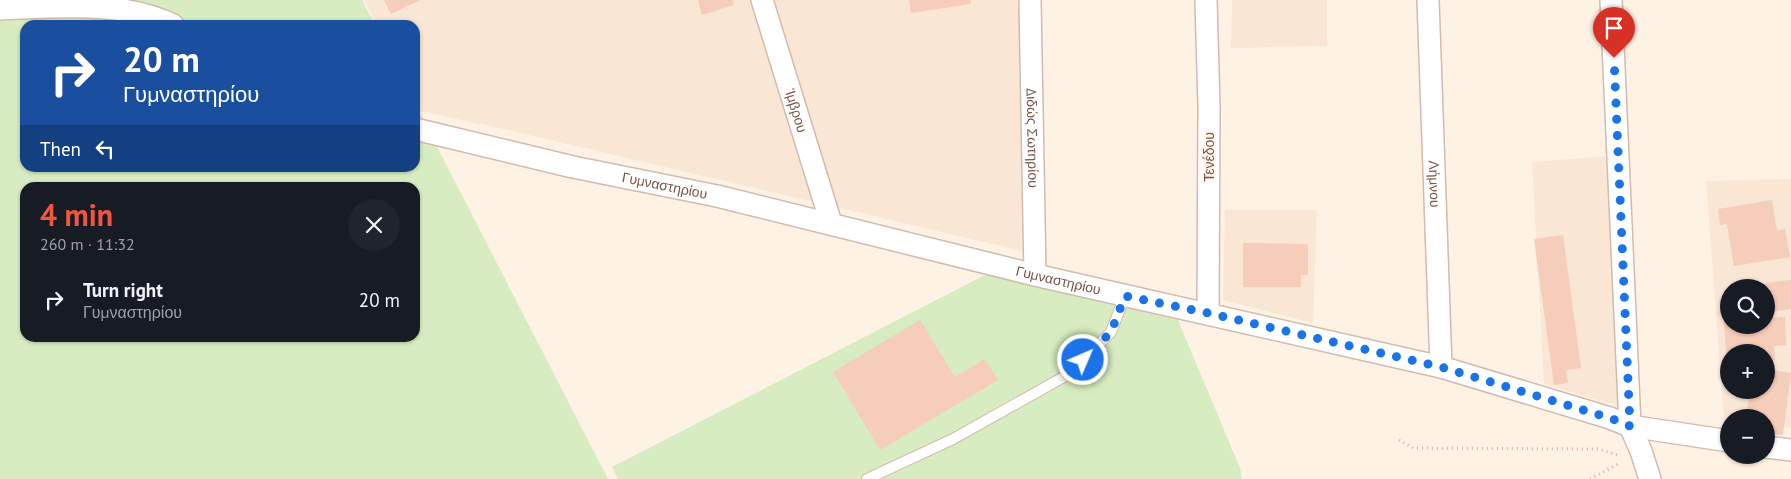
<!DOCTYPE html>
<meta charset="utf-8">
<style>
body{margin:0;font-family:"PT Sans",sans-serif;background:#20242c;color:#f1f3f6;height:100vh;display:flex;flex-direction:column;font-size:19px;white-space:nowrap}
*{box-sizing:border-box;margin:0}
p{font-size:16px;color:#9ea1a6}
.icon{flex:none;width:28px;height:28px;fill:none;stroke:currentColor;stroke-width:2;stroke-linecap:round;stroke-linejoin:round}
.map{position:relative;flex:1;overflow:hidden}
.panel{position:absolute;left:20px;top:182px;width:400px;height:160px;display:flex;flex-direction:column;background:#171b24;border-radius:15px;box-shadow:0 1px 4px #0004}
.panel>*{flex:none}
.banner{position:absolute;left:20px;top:20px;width:400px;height:152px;border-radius:15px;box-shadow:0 1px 4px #0004;background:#1a4fa0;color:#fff;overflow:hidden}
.controls{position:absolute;left:1720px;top:279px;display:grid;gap:10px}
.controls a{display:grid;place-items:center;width:55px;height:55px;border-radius:50%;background:#171b24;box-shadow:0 1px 4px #0004;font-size:25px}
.pin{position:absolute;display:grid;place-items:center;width:42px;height:42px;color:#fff;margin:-51px -21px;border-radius:50% 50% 50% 0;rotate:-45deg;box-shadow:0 0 5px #0007}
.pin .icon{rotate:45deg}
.me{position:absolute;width:55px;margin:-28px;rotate:45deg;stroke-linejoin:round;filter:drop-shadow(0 0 4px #0008)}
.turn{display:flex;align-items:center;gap:18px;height:105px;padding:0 20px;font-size:22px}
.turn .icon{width:65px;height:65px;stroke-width:2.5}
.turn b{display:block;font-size:35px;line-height:42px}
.then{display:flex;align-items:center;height:48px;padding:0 20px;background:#0003;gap:10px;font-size:19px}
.round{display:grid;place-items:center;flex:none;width:52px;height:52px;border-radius:26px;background:#20242c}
.headline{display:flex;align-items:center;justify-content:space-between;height:85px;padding:0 20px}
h1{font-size:30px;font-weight:700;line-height:38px;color:#f2563f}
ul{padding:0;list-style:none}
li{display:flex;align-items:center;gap:15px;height:65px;padding:0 20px}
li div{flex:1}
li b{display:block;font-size:19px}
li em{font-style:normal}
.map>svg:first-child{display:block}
</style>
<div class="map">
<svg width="1791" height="479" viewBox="0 0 1791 479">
<rect width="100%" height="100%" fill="#fef2e5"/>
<g fill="#f9e6d5" fill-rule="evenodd">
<path d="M 364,0 L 1019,0 L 1022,251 L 508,130 L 420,111 L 415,101 L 415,25 L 377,25 Z"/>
<path d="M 1232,0 L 1327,0 L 1327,46 L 1231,48 Z"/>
<path d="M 1623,155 L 1638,412 L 1544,384 L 1532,162 Z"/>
<path d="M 1791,179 L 1791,428 L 1766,425 L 1766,418 L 1729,418 L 1729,420 L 1724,419 L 1706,181 ZM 1729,288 L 1766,288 L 1766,325 L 1729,325 ZM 1729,352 L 1766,352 L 1766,390 L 1729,390 Z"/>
<path d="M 1225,210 L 1317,210 L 1313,323 L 1223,300 Z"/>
</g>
<g fill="#d7edc1" fill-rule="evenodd">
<path d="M 0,0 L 362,0 L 375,25 L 25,25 L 25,168 L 415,168 L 415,104 L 608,479 L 0,479 ZM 25,188 L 415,188 L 415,338 L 25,338 Z"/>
<path d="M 1010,262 L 1170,301 L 1240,468 L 1242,479 L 618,479 L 612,467 Z"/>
</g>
<g fill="#f6ccba">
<path d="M 384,0 L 420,0 L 391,14 Z"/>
<path d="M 698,0 L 733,0 L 734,5 L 702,15 Z"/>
<path d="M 909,0 L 971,0 L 971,4 L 911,13 Z"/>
<path d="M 1772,200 L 1777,231 L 1785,229 L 1790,257 L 1734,266 L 1727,224 L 1720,225 L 1718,209 Z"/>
<path d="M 1563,235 L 1581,368 L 1566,370 L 1568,383 L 1554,385 L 1534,239 Z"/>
<path d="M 1243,243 L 1308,244 L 1308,275 L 1301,275 L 1301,287 L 1243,287 Z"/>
<path d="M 1791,280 L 1791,309 L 1768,312 L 1765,283 Z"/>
<path d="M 1729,308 L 1729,325 L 1766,325 L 1766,318 L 1785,317 L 1786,345 L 1774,346 L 1775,360 L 1766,361 L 1766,352 L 1729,352 L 1729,363 L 1727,363 L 1723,309 Z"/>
<path d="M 920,320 L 955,377 L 985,359 L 998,380 L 880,450 L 833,372 Z"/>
<path d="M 1766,369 L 1791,373 L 1783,435 L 1766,433 L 1766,418 L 1740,418 L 1741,410 L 1747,411 L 1750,390 L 1766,390 Z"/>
</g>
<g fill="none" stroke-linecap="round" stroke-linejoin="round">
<defs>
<path id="service" d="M 867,479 L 953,439 L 1069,374 L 1111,332 L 1125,296"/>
<g id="minor">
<path id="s1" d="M 762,0 L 831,223"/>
<path id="s2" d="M 1030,0 L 1035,275"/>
<path d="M 1206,0 L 1209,107 L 1208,313"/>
<path id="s3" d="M 1428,0 L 1441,367"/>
<path d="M 1611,0 L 1630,426 L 1641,451 L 1650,479"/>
<path d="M 0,9 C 55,7 122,0 173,25"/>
<path id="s4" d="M 415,129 L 573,167 L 717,196 L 1035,275 L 1441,367 L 1610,418 L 1630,426 L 1729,441"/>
<path d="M 1766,447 L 1791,450"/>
</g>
</defs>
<use href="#service" stroke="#d4baac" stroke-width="12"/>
<use href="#minor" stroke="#d4baac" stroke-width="24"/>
<g stroke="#dbaf9c" stroke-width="3" stroke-dasharray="1 4" stroke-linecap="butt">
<path d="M 1399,440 L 1413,448 L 1597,449 L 1618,455"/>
<path d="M 1590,479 L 1620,463"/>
</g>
<use href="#service" stroke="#fff" stroke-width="10"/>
<use href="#minor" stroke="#fff" stroke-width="21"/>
</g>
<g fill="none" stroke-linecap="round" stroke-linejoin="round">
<path stroke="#1a73e8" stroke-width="9" stroke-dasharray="0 16.2" d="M 1083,360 L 1111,332 L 1125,296 L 1208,313 L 1441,367 L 1610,418 L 1630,426 L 1614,58"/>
</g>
<g text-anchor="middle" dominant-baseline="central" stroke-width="4" stroke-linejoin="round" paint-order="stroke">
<g font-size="14" fill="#7a5447" stroke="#fff6ed">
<text stroke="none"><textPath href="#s1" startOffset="116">Ίμβρου</textPath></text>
<text stroke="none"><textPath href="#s2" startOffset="138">Διδώς Σωτηρίου</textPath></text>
<text transform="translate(1209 157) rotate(-90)">Τενέδου</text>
<text stroke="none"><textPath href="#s3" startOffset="184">Λήμνου</textPath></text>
<text stroke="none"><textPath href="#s4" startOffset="256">Γυμναστηρίου</textPath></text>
<text stroke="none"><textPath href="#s4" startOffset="661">Γυμναστηρίου</textPath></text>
</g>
</g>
</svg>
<div class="controls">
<a><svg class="icon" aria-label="search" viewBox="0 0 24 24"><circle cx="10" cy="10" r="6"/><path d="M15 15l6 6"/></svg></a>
<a>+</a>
<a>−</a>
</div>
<div class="pin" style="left:1614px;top:58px;background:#d93025"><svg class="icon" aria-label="arrive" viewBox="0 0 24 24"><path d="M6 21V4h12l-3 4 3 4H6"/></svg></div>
<svg class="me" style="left:1083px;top:360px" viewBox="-20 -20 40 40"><circle r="17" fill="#1a73e8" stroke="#fff" stroke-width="3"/><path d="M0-11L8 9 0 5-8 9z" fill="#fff"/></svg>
<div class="banner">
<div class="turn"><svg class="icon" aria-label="right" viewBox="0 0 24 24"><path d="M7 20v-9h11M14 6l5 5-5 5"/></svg><div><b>20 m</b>Γυμναστηρίου</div></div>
<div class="then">Then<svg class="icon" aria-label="left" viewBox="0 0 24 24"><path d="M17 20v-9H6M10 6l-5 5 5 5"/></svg></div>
</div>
<section class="panel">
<div class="headline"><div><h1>4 min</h1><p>260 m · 11:32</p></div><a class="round"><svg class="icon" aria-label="close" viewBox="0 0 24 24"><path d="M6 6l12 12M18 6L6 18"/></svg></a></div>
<ul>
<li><svg class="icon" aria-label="right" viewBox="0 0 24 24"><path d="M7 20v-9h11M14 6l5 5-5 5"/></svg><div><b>Turn right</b><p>Γυμναστηρίου</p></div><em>20 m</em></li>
</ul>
</section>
</div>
